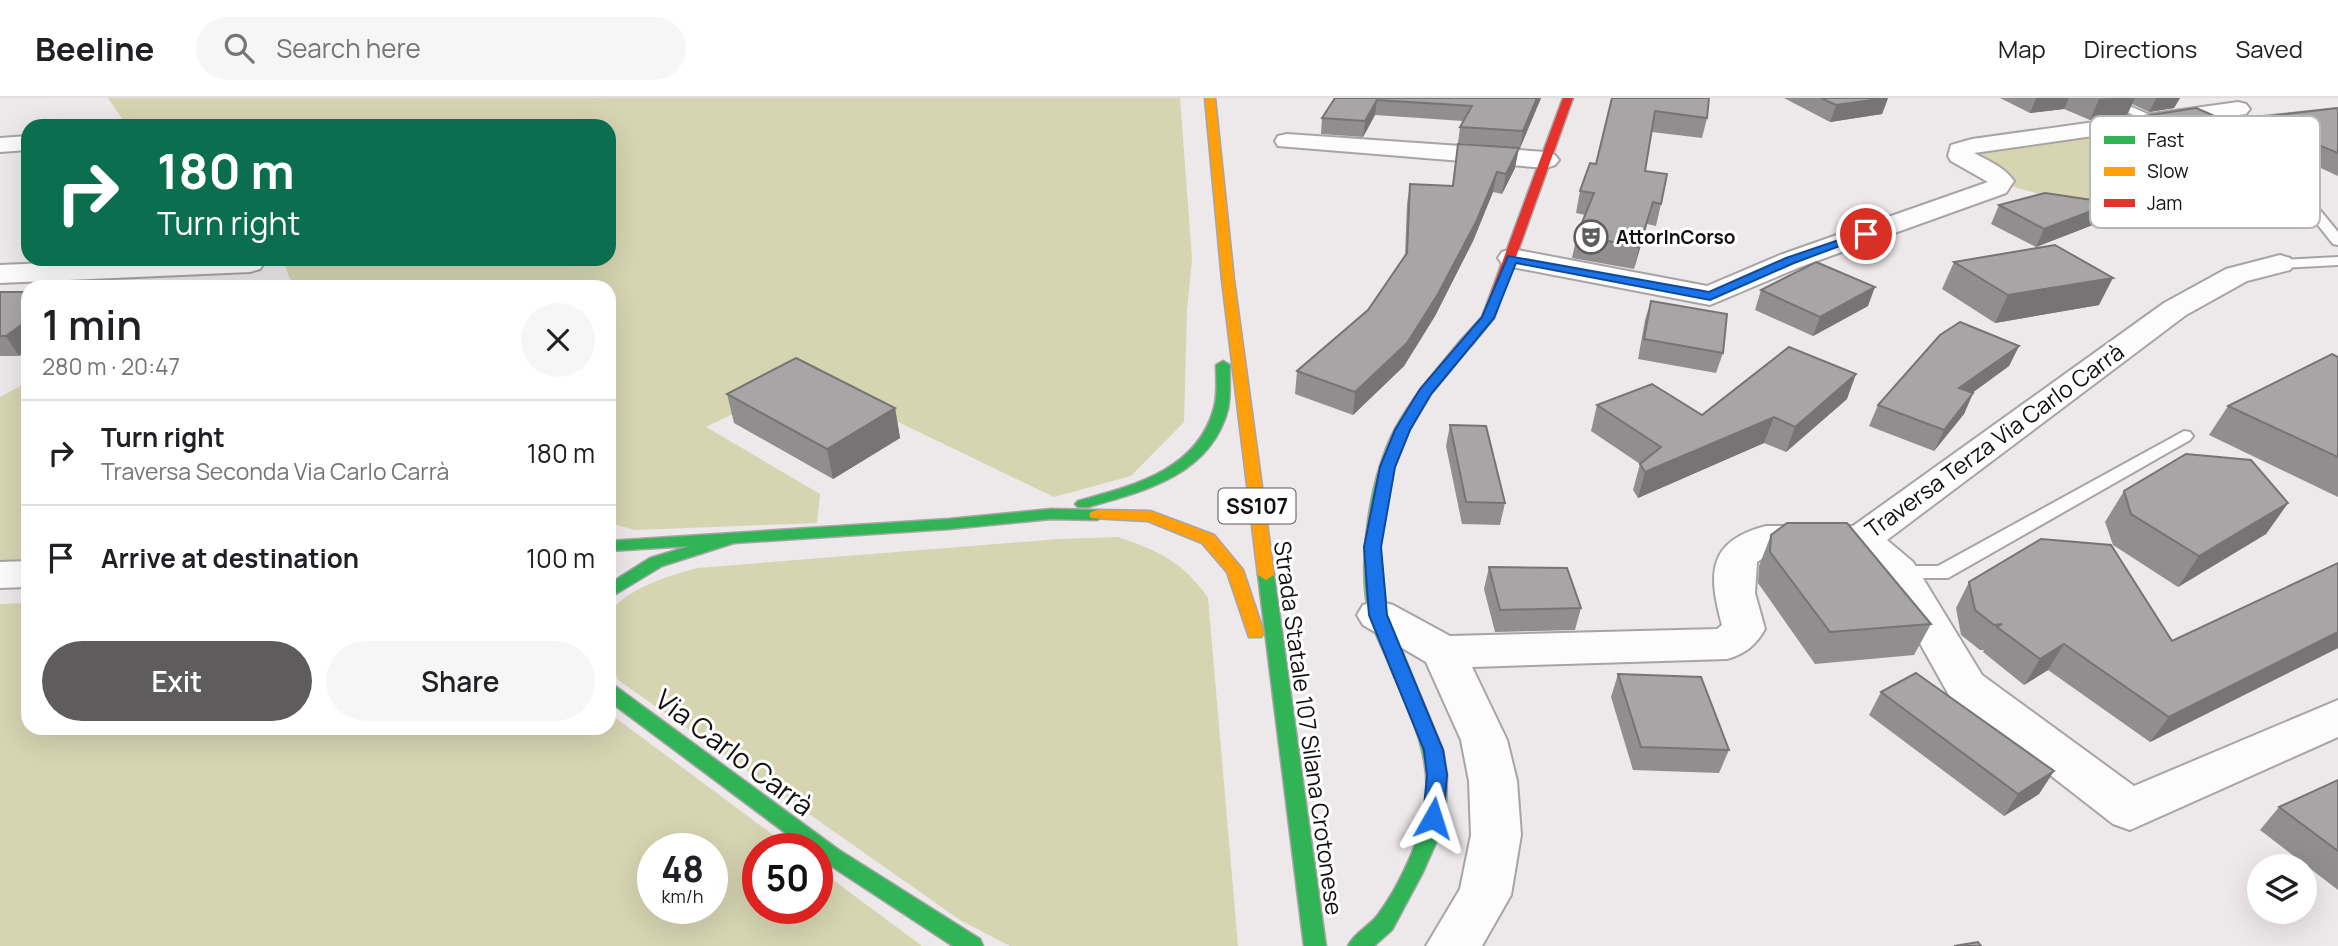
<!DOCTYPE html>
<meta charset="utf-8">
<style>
body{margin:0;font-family:Manrope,sans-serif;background:#f6f6f6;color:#202124;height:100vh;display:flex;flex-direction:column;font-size:26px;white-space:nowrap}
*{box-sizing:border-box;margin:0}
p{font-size:23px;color:#757577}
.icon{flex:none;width:38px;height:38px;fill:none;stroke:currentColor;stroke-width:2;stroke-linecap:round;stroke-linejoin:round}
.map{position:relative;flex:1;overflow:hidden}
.drawer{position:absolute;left:21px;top:182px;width:595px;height:455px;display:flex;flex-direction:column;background:#fff;border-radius:21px;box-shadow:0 7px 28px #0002}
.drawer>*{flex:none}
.banner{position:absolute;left:21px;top:21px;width:595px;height:147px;border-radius:21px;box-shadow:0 7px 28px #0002;background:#0b6e4f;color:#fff;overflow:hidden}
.controls{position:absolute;left:2247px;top:756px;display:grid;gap:14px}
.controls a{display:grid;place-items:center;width:70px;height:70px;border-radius:50%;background:#fff;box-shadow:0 7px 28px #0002;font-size:35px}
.speed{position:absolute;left:637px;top:735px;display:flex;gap:14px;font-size:35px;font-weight:700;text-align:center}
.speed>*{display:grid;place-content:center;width:91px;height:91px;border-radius:50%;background:#fff;box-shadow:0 7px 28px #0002;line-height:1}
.speed small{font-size:18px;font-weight:400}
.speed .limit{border:10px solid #d22;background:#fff;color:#111}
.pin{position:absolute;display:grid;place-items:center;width:60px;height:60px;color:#fff;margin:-30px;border:4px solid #fff;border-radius:50%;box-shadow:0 2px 7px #0007}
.me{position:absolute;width:77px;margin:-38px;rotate:6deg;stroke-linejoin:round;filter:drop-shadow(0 0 5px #0008)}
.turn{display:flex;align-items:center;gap:24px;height:147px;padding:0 21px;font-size:32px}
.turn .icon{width:91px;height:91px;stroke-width:2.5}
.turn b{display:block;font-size:49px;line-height:60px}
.round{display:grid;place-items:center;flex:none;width:74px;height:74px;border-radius:37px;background:#f6f6f6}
.headline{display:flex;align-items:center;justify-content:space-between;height:119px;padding:0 21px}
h1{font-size:42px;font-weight:600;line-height:52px}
.button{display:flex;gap:14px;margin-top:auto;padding:14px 21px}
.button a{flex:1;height:80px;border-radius:42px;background:#5f5c5d;color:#fff;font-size:28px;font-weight:600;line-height:80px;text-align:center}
.button a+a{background:#f6f6f6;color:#202124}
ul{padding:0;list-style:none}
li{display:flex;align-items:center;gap:21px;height:105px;padding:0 21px;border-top:2px solid #e0e0e0}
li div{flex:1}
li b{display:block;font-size:26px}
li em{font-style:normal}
header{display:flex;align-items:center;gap:42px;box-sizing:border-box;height:98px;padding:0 35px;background:#fff;border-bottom:2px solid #e0e0e0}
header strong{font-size:33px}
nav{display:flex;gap:38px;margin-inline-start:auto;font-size:24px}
.search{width:490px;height:63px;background:#f6f6f6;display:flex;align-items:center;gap:18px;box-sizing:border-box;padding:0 24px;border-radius:38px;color:#757577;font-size:26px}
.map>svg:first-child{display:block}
</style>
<header>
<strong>Beeline</strong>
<div class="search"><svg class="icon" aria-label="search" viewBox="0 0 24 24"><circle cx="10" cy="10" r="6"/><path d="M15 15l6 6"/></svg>Search here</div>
<nav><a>Map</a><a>Directions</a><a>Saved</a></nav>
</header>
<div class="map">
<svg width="2338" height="848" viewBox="0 0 2338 848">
<rect width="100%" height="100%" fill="#ede8ea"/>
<g fill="#d6d4b1" fill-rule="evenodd">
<path d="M 108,0 L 1180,0 L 1192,161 L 1187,212 L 1184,324 L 1131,378 L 1054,399 L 807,280 L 706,329 L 820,396 L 817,425 L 635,432 L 609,425 L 609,189 L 298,189 L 289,179 L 283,161 L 609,161 L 609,28 L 127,28 Z"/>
<path d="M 2083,36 L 2284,91 L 2111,116 L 2014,89 L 2011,83 L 1968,54 Z"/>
<path d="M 28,284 L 28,466 L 0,467 L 0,299 Z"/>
<path d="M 1118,439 C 1159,453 1183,464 1208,500 L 1238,848 L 1010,848 L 960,822 L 618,582 C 611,566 603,537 609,519 C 618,492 674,476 698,470 L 1059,441 Z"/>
<path d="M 28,505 L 28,630 L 609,630 L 609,615 L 792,751 L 758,751 L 758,810 L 817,810 L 817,770 L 922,848 L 0,848 L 0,506 ZM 653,751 L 712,751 L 712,810 L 653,810 Z"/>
</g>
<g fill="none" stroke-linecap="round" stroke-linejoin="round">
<defs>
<g id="lane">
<path d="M 2096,0 L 2112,0 L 2163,23 L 2153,26 Z"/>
<path d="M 2338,11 L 2338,17 L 2251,28 L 2338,134 L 2338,147 L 2333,146 L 2237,25 L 2243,21 Z"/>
<path d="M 2338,159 L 2338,167 L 2280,170 L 2273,166 L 2280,162 Z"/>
<path d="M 2184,333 L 2190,334 L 2193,338 L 2190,342 L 1948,480 L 1899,480 L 1892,478 L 1889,473 L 1892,468 L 1938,468 Z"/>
</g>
<g id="street">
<path d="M 2238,4 L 2246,6 L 2250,11 L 2246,16 L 1974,55 C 1989,63 2004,69 2014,83 L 2006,95 L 1800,169 L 1710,207 L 1512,169 L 1502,166 L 1498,160 L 1502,154 L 1512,151 L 1707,188 L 1780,157 L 1988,84 L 1951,63 L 1948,58 L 1951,47 L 1972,41 Z"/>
<path d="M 1287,36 L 1546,54 L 1555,57 L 1559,62 L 1555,67 L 1546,70 L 1278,48 L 1275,43 L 1278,38 Z"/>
<path d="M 28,38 L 28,52 L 0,54 L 0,40 Z"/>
<path d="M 2280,157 L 2290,160 L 2294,166 L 2290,172 L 2247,183 L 2186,217 L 1887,442 L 1913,464 L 1982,577 L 2134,688 L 2338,602 L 2338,639 L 2130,732 L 2113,726 L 1950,599 L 1884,481 L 1852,453 L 1774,453 L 1757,464 L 1755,495 L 1765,531 C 1756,547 1745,556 1727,561 L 1472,569 L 1507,642 L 1517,683 L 1521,737 L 1511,797 L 1482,848 L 1426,848 L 1460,791 L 1471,737 L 1469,683 L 1461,642 L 1426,564 L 1363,527 L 1357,517 L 1363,507 L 1378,503 L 1393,507 L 1450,538 L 1717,531 L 1722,527 C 1708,476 1707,443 1766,428 L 1853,428 L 2164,205 L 2226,171 Z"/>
<path d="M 143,161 L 262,161 L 264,165 L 260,171 L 250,174 L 0,185 L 0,167 Z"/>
<path d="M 28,463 L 28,489 L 0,490 L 0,464 Z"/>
</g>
<g id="fast">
<path d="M 1466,241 L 1473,245 L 1431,296 L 1409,332 L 1394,369 L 1380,449 L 1387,517 L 1443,652 L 1447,677 L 1446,704 L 1440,736 L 1423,774 L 1392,832 L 1374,848 L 1348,848 C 1354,835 1368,829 1377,818 C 1399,789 1423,738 1426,702 C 1431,653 1407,610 1389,566 C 1383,550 1373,533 1369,517 C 1357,464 1370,379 1395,331 C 1413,298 1437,271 1461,242 Z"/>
<path d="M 1223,263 L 1230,267 C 1229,281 1231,297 1228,311 C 1211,376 1146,393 1088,409 L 1078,409 L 1075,406 L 1078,403 C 1132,388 1197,373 1214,310 C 1218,296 1216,281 1216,267 Z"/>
<path d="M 1051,411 L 1097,412 L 1105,417 L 1097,422 L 1051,421 L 949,431 L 734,445 L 662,468 L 609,500 L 609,486 L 650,460 L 690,448 L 609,453 L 609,443 L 949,421 Z"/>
<path d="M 1266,472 L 1274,477 L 1326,848 L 1304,848 L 1258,477 Z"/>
<path d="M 609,586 L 615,588 L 839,752 L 980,841 L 983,848 L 953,848 L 825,764 L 817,759 L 817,751 L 807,751 L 609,603 Z"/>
</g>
<g id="slow">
<path d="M 1205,0 L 1215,0 L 1234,182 L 1274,477 L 1266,482 L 1258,477 L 1222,182 Z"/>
<path d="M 1097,412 L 1150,413 L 1214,437 L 1243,472 L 1264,535 L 1261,539 L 1249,539 L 1227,474 L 1202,445 L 1148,423 L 1091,420 L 1089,417 L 1091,414 Z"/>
</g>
<path id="jam" d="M 1563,0 L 1573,0 L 1494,220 L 1471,248 L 1461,248 L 1461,242 L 1482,219 Z"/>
</defs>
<use href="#lane" stroke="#a7a4a5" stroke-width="4"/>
<use href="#street" stroke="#a7a4a5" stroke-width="4"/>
<use href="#fast" stroke="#a7a4a5" stroke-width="3"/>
<use href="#slow" stroke="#a7a4a5" stroke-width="3"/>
<use href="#jam" stroke="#a7a4a5" stroke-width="3"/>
<use href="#lane" fill="#fcfcfc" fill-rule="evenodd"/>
<use href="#street" fill="#fcfcfc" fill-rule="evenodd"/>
<use href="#fast" fill="#30b455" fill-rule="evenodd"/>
<use href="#slow" fill="#ff9f0a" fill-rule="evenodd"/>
<use href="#jam" fill="#e5322d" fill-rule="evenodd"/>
</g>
<g fill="#908e8f">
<path d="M 1335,0 L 1541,0 L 1520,50 L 1458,45 L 1460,29 L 1463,23 L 1375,17 L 1363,39 L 1321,36 L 1322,20 Z"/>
<path d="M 1612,0 L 1707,20 L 1702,40 L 1652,34 L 1645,73 L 1661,106 L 1656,128 L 1647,126 L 1634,171 L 1572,160 L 1577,137 L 1585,117 L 1576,115 L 1580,93 L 1596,66 Z"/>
<path d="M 1784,0 L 1888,0 L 1882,16 L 1830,24 Z"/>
<path d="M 2000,0 L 2180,0 L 2174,10 L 2149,14 L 2132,6 L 2127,17 L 2090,22 L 2064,11 L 2030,15 Z"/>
<path d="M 2338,10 L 2338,78 L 2269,46 L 2268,50 L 2258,68 L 2182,57 L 2122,36 L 2131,20 L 2264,39 L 2260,35 L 2269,18 Z"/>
<path d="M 1458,46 L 1515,70 L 1502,96 L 1493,94 L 1473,143 L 1435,218 L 1404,268 L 1353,317 L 1295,296 L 1297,273 L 1368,212 L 1405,158 L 1407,106 L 1410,86 L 1452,88 Z"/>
<path d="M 2112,105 L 2103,123 L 2036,149 L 1991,126 L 1999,107 Z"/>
<path d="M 1954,164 L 2099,207 L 1995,225 L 1942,191 Z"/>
<path d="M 1761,192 L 1868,208 L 1813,238 L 1755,212 Z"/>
<path d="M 0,194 L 19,258 L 0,258 Z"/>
<path d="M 1651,203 L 1723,255 L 1716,275 L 1638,261 L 1645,222 Z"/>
<path d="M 2019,248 L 2009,268 L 1972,295 L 1973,295 L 1964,316 L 1934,353 L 1869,328 L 1878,307 Z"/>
<path d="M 2338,259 L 2338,399 L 2209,337 L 2228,308 Z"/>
<path d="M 727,296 L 895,310 L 900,340 L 833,381 L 734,325 Z"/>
<path d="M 1847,301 L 1786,354 L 1764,345 L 1638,400 L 1633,392 L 1640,366 L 1591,333 L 1597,307 L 1702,317 Z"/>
<path d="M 1450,327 L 1505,405 L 1500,427 L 1462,426 L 1446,348 Z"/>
<path d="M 2124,393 L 2288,405 L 2266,436 L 2178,489 L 2113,447 L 2105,424 Z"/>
<path d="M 1771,437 L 1931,526 L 1914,557 L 1815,566 L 1758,485 L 1759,468 Z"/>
<path d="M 2338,465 L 2338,550 L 2150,644 L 2048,572 L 2024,587 L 1983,554 L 1984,552 L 1980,552 L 1961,537 L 1956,510 L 1969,484 L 2172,543 Z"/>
<path d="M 1489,469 L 1581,510 L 1575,532 L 1495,534 L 1484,491 Z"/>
<path d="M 1618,576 L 1729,652 L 1719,675 L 1633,672 L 1611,599 Z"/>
<path d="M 1881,594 L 2054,673 L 2039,696 L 2004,718 L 1869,617 Z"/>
<path d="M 2338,682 L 2338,792 L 2260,732 L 2279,709 Z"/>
</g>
<g fill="#767474">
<path d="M 1537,0 L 1541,0 L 1520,50 L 1523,33 Z"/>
<path d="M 1888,0 L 1882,16 L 1830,24 L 1836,7 Z"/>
<path d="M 2036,0 L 2069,0 L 2064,11 L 2030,15 Z"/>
<path d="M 2109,0 L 2135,0 L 2127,17 L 2090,22 L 2099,1 Z"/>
<path d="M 2156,0 L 2180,0 L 2174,10 L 2149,14 Z"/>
<path d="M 1377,2 L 1375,17 L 1363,39 L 1365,23 Z"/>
<path d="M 1519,50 L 1515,70 L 1502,96 L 1506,76 Z"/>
<path d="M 1497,74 L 1493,94 L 1473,143 L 1435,218 L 1404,268 L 1353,317 L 1355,294 Z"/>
<path d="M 1653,104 L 1647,126 L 1634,171 L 1639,149 Z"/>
<path d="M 2112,105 L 2103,123 L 2036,149 L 2044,131 Z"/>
<path d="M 2113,180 L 2099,207 L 1995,225 L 2008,197 Z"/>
<path d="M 1875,189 L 1868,208 L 1813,238 L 1820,219 Z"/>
<path d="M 28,222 L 28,252 L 19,258 L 6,238 Z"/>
<path d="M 2019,248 L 2009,268 L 1950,311 L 1959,290 Z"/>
<path d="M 1856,276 L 1847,301 L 1786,354 L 1795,329 Z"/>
<path d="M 1973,295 L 1964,316 L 1934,353 L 1944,332 Z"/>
<path d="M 895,310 L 900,340 L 833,381 L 827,351 Z"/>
<path d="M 1774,319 L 1764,345 L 1638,400 L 1645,374 Z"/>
<path d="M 2288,405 L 2266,436 L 2178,489 L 2199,458 Z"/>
<path d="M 2338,534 L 2338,550 L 2150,644 L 2169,619 Z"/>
<path d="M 2064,546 L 2048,572 L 2024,587 L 2040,561 Z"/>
<path d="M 2054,673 L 2039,696 L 2004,718 L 2018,696 Z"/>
</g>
<g fill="#a8a5a6" stroke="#767474" stroke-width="2">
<path d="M 1335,0 L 1537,0 L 1523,33 L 1460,29 L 1472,8 L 1377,2 L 1365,23 L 1322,20 Z"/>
<path d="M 1612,0 L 1709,0 L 1707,20 L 1655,13 L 1645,73 L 1667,76 L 1661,106 L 1653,104 L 1639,149 L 1577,137 L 1594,95 L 1580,93 L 1590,65 L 1596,66 Z"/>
<path d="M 1821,0 L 1886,0 L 1836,7 Z"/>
<path d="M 2196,10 L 2270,42 L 2268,50 L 2190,40 L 2131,20 Z"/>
<path d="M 2338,10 L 2338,55 L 2280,31 L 2269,18 Z"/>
<path d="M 1458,46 L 1519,50 L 1506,76 L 1497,74 L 1477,122 L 1438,196 L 1407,245 L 1355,294 L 1297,273 L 1368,212 L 1407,155 L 1410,86 L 1453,88 Z"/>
<path d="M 2045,95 L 2112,105 L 2044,131 L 1999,107 Z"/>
<path d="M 2055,147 L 2113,180 L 2008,197 L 1954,164 Z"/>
<path d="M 1816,164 L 1875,189 L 1820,219 L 1761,192 Z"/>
<path d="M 0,194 L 28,194 L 28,222 L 6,238 L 0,238 Z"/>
<path d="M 1651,203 L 1727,216 L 1723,255 L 1644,241 Z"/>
<path d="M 1960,224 L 2019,248 L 1959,290 L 1973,295 L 1944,332 L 1878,307 L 1940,237 Z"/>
<path d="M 1789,249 L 1856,276 L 1795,329 L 1774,319 L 1645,374 L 1640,366 L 1661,349 L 1597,307 L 1652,286 L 1702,317 Z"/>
<path d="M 2332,256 L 2338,259 L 2338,359 L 2228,308 Z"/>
<path d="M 796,260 L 895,310 L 827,351 L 727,296 Z"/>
<path d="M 1450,327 L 1486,328 L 1505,405 L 1466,404 Z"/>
<path d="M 2186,356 L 2251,362 L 2288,405 L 2199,458 L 2131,416 L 2124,393 Z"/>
<path d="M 1787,425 L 1847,425 L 1931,526 L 1830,534 L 1770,454 L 1771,437 Z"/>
<path d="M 2041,441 L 2111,447 L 2172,543 L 2338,465 L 2338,534 L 2169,619 L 2064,546 L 2040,561 L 1997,529 L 2002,526 L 1994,527 L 1975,512 L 1969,484 Z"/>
<path d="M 1489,469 L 1567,470 L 1581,510 L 1500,512 Z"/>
<path d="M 1916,575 L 2054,673 L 2018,696 L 1881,594 Z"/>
<path d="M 1618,576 L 1701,579 L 1729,652 L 1641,649 Z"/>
<path d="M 2338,682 L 2338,753 L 2279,709 Z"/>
<path d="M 1978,844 L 1981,848 L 1954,848 Z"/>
</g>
<path fill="#1a73e8" stroke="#114b97" stroke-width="2" d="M 1862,134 L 1872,136 L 1794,165 L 1710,202 L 1516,165 L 1494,220 L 1431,296 L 1410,332 L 1395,369 L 1381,449 L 1387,517 L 1443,652 L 1447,677 L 1443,720 L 1440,726 L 1433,729 L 1426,726 L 1423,720 L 1427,677 L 1424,652 L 1369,517 L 1364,449 L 1380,369 L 1395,332 L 1420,291 L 1482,219 L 1508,158 L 1709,194 L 1786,160 Z"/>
<defs>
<symbol id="theatre-ring" viewBox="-11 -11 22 22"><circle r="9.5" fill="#fff" stroke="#5f5c5d" stroke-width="1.5"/><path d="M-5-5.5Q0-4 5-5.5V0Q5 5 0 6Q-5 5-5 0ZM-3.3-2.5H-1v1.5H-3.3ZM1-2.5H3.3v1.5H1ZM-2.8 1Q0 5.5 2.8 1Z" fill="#5f5c5d"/></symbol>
</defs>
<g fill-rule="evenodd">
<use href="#theatre-ring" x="1572" y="120" width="38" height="38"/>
</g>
<g text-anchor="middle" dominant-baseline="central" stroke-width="6" stroke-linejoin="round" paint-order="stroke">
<g font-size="19" font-weight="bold" fill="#131011" stroke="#fff" text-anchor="start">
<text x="1616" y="139">AttorInCorso</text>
</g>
<rect fill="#fff" stroke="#5a5858" stroke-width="2" x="1218.5" y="390.5" width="77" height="35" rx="5"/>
<g font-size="21" font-weight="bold" fill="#131011">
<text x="1257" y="408">SS107</text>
</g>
<g font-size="23" fill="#131011" stroke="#fff">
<text transform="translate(1994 342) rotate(-36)">Traversa Terza Via Carlo Carrà</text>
<text transform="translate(1309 630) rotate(82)">Strada Statale 107 Silana Crotonese</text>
</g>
<g font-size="28" fill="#131011" stroke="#fff">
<text transform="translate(735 654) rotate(37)">Via Carlo Carrà</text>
</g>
</g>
<rect x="2090" y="18" width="230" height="112" rx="10" fill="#fff" stroke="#b8b7b8" stroke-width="2"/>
<rect x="2104" y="38" width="31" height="8" fill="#30b455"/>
<rect x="2104" y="69" width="31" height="9" fill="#ff9f0a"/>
<rect x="2104" y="101" width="31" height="8" fill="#e5322d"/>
<g font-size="19" fill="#131011">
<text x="2147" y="49">Fast</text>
<text x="2147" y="80">Slow</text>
<text x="2147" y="112">Jam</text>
</g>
</svg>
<div class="controls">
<a><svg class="icon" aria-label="layers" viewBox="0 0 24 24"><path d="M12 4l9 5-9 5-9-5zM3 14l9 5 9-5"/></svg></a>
</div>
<div class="speed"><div>48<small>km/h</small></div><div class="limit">50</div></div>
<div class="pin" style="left:1866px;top:136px;background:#d93025"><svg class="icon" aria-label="arrive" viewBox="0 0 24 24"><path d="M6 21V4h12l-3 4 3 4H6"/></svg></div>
<svg class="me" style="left:1433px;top:720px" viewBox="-20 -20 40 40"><path d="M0-17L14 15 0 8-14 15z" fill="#1a73e8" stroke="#fff" stroke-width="4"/></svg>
<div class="banner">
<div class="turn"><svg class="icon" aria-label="right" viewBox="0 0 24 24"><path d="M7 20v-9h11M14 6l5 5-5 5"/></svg><div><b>180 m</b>Turn right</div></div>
</div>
<section class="drawer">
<div class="headline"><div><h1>1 min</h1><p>280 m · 20:47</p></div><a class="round"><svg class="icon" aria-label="close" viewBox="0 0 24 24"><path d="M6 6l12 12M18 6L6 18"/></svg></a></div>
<ul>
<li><svg class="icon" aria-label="right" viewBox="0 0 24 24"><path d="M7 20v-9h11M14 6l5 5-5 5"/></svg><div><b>Turn right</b><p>Traversa Seconda Via Carlo Carrà</p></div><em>180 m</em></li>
<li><svg class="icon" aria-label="arrive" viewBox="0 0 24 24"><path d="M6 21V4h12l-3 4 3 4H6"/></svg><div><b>Arrive at destination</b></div><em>100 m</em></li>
</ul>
<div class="button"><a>Exit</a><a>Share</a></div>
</section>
</div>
